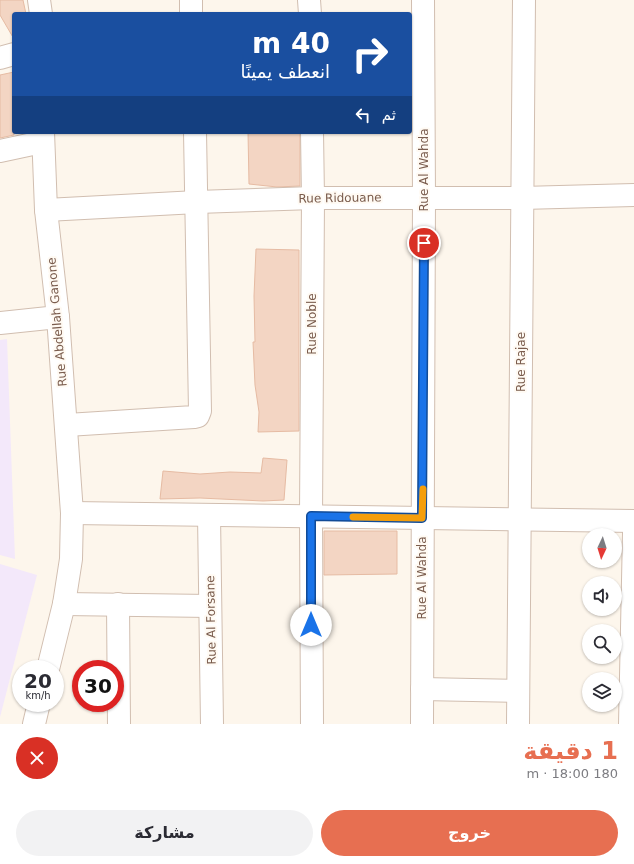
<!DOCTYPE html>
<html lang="ar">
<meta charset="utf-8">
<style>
body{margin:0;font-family:"DejaVu Sans",Cairo,sans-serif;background:#f2f2f3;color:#2b2b33;direction:rtl;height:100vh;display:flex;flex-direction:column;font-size:15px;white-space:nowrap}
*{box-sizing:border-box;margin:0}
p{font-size:13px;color:#7c7c81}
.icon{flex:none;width:22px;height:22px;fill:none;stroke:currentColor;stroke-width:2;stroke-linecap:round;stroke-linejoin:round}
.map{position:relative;height:724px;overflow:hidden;direction:ltr}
.panel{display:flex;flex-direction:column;background:#fff;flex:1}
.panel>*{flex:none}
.top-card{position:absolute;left:12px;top:12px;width:400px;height:122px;border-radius:4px;box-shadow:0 1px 3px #0004;direction:rtl;background:#1a4fa0;color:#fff;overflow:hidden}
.needle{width:26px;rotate:184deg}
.fabs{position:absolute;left:582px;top:528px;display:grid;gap:8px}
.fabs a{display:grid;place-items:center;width:40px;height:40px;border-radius:50%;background:#fff;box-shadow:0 1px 3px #0004;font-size:20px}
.speed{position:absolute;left:12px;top:660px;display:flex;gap:8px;font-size:20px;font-weight:700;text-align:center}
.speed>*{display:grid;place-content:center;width:52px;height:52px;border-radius:50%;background:#fff;box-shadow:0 1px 3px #0004;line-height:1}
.speed small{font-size:10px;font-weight:400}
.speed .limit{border:6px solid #d22;background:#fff;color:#111}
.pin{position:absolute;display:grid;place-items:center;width:34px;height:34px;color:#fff;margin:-17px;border:2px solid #fff;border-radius:50%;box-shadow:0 1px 4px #0007}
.me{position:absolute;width:44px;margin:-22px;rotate:0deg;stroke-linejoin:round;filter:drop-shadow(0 0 3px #0008)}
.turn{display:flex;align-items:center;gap:14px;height:84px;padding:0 16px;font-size:18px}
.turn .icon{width:52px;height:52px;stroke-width:2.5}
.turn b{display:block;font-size:28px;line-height:34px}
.then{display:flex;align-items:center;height:38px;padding:0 16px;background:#0003;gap:8px;font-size:15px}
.round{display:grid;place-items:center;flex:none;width:42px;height:42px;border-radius:21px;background:#f2f2f3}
.headline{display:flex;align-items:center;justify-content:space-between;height:68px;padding:0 16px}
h1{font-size:24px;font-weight:800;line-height:30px;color:#e76f51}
.button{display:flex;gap:8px;margin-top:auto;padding:8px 16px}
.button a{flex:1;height:46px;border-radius:24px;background:#e76f51;color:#fff;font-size:16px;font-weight:800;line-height:46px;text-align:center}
.button a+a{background:#f2f2f3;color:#2b2b33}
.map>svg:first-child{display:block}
</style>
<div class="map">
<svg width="634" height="724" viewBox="0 0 634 724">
<rect width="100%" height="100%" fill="#fdf6ec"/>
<g fill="#f3e8fa">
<path d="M 7,339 L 15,559 L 0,555 L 0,340 Z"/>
<path d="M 0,564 L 37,575 L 0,717 Z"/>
</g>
<g fill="#f3d5c3" stroke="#e6bba3">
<path d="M 0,0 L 23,0 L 26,14 L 14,14 L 14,39 L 0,15 Z"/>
<path d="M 14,72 L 14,135 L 0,138 L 0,75 Z"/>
<path d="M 248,132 L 300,132 L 300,186 L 277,187 L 249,184 Z"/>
<path d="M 256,249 L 299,250 L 299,431 L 258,432 L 259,412 L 255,385 L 253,342 L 255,342 L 254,296 Z"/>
<path d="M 263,458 L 287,460 L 284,500 L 263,501 L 200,498 L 160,499 L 163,471 L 200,474 L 230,472 L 261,473 Z"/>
<path d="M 324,531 L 397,531 L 397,574 L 324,575 Z"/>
</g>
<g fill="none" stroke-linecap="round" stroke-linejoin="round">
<defs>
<g id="minor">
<path d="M 191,0 L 191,14"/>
<path d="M 309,0 L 310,14"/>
<path d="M 0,58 L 14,54"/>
<path d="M 0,151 L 42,142"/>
<path d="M 46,210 L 197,202 L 313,198 L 522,198 L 634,195"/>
<path d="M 0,323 L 58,317"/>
<path d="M 67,425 L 194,417 L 198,416 L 200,411 L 195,132"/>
<path d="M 72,513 L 634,521"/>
<path d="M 209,515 L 212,724"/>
<path d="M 64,604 L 210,606"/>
<path d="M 118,604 L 119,724"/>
<path d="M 422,689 L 518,691"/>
<path d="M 312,724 L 311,516 L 313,198 L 312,132"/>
<path d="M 422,724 L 424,197 L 423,0"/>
<path d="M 518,724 L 524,0"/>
<path d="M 630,724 L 634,533"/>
</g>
<g id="tertiary">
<path d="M 39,0 L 41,14"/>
<path d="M 43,132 L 46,210 L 58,317 L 72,513 L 71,559 L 64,604 L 48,669"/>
<path d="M 34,724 L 39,703"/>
</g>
</defs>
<use href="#minor" stroke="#d1beb0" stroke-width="24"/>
<use href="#tertiary" stroke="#d1beb0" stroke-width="24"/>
<use href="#minor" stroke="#fff" stroke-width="22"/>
<use href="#tertiary" stroke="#fff" stroke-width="22"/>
</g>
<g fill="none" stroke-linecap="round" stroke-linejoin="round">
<defs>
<path id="route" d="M 311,625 L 311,516 L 422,518 L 424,243"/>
</defs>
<use href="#route" stroke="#114b97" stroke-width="10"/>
<use href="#route" stroke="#1a73e8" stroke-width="7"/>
<path stroke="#f59e0b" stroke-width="7" d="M 353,517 L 422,518 L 423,489"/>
</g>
<g text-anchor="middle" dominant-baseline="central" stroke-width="4" stroke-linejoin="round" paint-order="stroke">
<g font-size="12" fill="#7a5c4d" stroke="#fffaf3">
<text transform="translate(424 170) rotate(-90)">Rue Al Wahda</text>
<text transform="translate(340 198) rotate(-1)">Rue Ridouane</text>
<text transform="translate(57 322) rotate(-95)">Rue Abdellah Ganone</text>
<text transform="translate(312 324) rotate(-90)">Rue Noble</text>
<text transform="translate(521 362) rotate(-90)">Rue Rajae</text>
<text transform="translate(422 578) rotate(-90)">Rue Al Wahda</text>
<text transform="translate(211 620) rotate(-91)">Rue Al Forsane</text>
</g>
</g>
</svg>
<div class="fabs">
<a><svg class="needle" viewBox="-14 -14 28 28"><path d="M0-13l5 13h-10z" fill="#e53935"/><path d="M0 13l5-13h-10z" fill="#7c7c81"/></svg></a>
<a><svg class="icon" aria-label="sound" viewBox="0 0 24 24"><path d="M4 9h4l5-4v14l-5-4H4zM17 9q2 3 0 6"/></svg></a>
<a><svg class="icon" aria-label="search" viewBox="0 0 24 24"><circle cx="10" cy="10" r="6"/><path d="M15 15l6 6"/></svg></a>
<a><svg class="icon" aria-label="layers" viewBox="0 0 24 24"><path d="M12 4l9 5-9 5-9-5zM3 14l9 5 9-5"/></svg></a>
</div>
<div class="speed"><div>20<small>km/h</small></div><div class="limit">30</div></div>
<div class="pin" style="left:424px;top:243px;background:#d93025"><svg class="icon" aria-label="arrive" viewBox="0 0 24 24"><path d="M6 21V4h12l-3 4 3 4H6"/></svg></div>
<svg class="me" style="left:311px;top:625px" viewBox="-20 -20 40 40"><circle r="19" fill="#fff"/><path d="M0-13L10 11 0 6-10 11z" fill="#1a73e8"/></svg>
<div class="top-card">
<div class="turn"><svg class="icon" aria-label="right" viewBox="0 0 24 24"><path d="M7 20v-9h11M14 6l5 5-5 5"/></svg><div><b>40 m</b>انعطف يمينًا</div></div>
<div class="then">ثم<svg class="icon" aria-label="left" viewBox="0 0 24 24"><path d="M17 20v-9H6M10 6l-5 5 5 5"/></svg></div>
</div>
</div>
<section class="panel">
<div class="headline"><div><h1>1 دقيقة</h1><p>180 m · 18:00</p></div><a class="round" style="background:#d93025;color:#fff"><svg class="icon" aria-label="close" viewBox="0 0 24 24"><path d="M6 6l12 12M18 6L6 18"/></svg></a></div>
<div class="button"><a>خروج</a><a>مشاركة</a></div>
</section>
